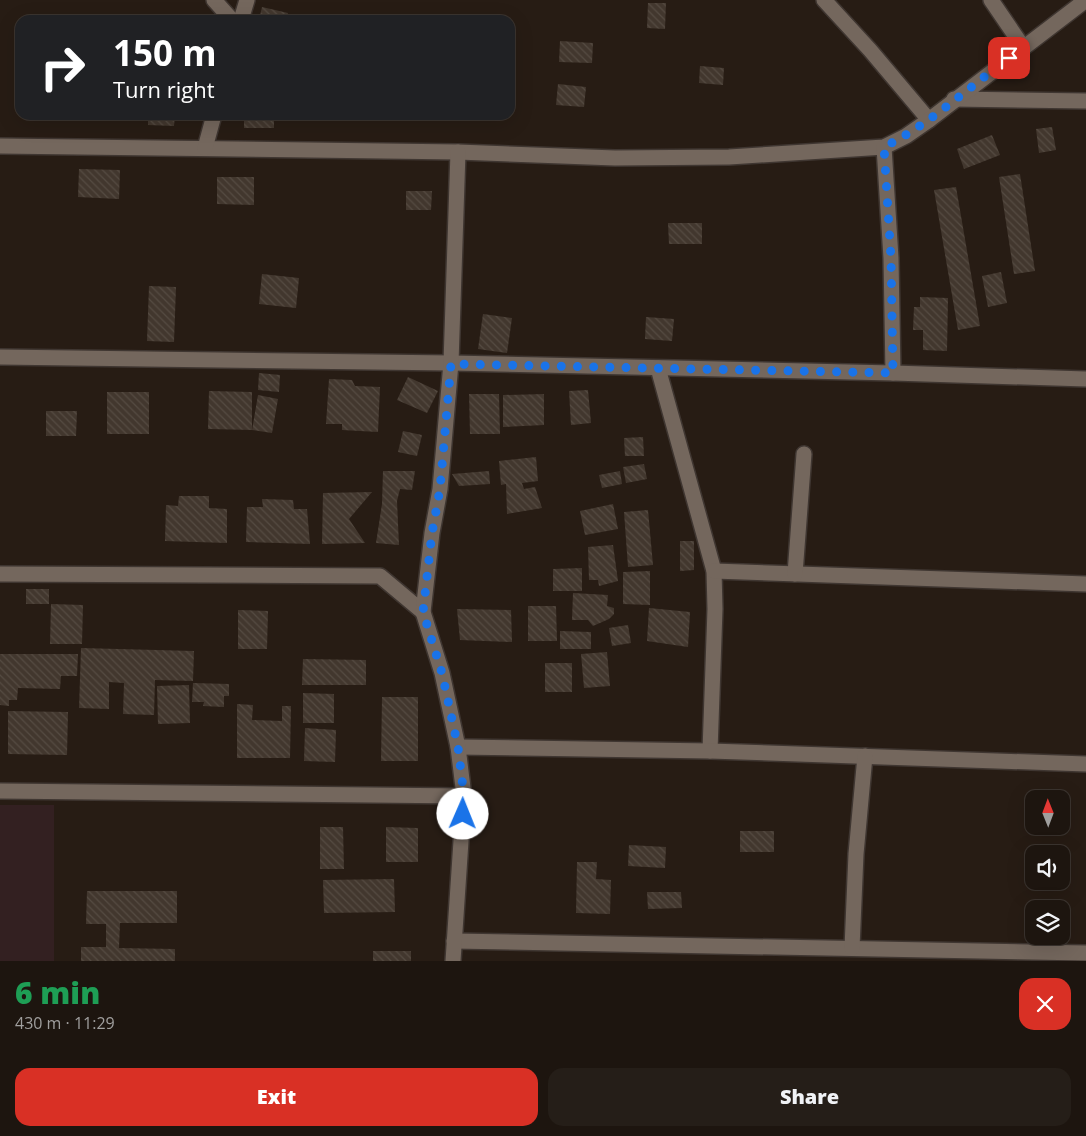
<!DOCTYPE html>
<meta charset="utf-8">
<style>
body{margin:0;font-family:"Open Sans",sans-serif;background:#251e18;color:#f1f3f6;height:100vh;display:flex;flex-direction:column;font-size:19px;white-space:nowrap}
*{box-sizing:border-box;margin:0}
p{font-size:16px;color:#a09f9e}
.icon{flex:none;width:28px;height:28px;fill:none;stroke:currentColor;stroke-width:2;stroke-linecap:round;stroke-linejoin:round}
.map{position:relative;height:961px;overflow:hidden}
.details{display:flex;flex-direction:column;background:#1d150f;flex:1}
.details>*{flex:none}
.hud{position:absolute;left:15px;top:15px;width:500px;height:105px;border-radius:15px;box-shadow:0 5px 20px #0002,0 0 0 1px #3b342f;background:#202124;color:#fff;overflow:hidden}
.needle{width:32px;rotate:359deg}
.tools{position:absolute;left:1025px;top:790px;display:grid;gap:10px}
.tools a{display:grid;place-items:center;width:45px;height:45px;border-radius:10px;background:#1d150f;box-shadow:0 5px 20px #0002,0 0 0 1px #3b342f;font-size:25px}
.pin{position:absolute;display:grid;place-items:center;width:42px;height:42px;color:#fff;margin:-21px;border-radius:10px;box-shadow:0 2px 8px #0006}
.me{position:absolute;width:55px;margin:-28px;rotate:1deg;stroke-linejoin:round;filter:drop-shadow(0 0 4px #0008)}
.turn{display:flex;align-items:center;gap:18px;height:105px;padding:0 15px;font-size:22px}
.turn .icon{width:65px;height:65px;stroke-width:2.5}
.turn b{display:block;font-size:35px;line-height:42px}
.round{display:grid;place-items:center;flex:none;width:52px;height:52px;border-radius:15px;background:#251e18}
.headline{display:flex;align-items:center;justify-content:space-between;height:85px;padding:0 15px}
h1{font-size:30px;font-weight:800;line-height:38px;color:#1e9e55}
.action{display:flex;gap:10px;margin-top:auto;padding:10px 15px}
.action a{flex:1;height:58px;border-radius:15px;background:#d93025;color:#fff;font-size:20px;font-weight:800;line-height:58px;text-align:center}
.action a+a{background:#251e18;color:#f1f3f6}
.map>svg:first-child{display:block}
</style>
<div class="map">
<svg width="1086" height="961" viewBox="0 0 1086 961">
<defs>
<pattern id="building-back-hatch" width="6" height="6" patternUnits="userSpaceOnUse" patternTransform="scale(1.25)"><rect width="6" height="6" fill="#42372e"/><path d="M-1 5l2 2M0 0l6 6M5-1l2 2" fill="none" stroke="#554b42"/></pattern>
</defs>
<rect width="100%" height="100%" fill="#271c14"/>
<rect fill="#332021" x="0" y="805" width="54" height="156"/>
<g fill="url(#building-back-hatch)">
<path d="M 648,3 L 666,3 L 665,29 L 647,28 Z"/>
<path d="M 262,7 L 288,13 L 286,20 L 259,20 Z"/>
<path d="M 560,41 L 593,43 L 592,63 L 559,62 Z"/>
<path d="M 700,66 L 724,68 L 723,85 L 699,83 Z"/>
<path d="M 558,84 L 586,87 L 584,107 L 556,105 Z"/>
<path d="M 148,115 L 175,115 L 174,126 L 148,125 Z"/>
<rect x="244" y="115" width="30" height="13"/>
<path d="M 1052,127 L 1056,150 L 1039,153 L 1036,129 Z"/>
<path d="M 992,135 L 1000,155 L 964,169 L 957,149 Z"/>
<path d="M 79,169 L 120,170 L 119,199 L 78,197 Z"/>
<path d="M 1020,174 L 1035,271 L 1014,274 L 999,177 Z"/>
<path d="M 217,177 L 254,177 L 254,205 L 217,204 Z"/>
<path d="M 956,187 L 980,326 L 958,330 L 934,190 Z"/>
<path d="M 406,191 L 432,191 L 431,210 L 406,210 Z"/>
<path d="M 668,223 L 702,223 L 702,244 L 669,244 Z"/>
<path d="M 1001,272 L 1007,303 L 988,307 L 982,276 Z"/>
<path d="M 262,274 L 299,278 L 296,308 L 259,304 Z"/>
<path d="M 149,286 L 176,287 L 174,342 L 147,341 Z"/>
<path d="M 920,297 L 948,298 L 947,351 L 923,350 L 923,330 L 913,330 L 914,307 L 920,307 Z"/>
<path d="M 483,314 L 512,318 L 507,353 L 478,349 Z"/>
<path d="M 646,317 L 674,319 L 672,341 L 645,339 Z"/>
<path d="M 259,373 L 280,375 L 279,392 L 258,390 Z"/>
<path d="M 408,377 L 438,391 L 427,413 L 397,400 Z"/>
<path d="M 329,379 L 352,380 L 355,386 L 380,387 L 378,432 L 342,430 L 342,424 L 326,424 Z"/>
<path d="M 588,390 L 591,423 L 571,425 L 569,391 Z"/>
<path d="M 209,391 L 252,392 L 252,430 L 258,395 L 278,399 L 272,433 L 252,430 L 208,429 Z"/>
<rect x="107" y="392" width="42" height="42"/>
<path d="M 469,394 L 499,394 L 500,434 L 470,434 Z"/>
<path d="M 544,394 L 544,425 L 503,427 L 503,395 Z"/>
<path d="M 46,411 L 77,411 L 76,436 L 46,436 Z"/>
<path d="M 403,431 L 422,435 L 417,456 L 398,452 Z"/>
<path d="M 643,437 L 644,456 L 625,456 L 624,438 Z"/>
<path d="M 536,457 L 538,481 L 522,483 L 524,489 L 535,487 L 542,508 L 507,514 L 506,484 L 501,485 L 499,461 Z"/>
<path d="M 644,464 L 647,479 L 626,483 L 623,467 Z"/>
<path d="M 383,471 L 415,471 L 412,490 L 400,489 L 397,501 L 399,545 L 376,543 L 382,504 Z"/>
<path d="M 489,471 L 490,484 L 459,486 L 452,474 Z"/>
<path d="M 620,471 L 622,484 L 602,488 L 599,475 Z"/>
<path d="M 372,492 L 349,519 L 365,543 L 322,544 L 323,493 Z"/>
<path d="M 179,496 L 209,496 L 209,508 L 227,509 L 227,543 L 165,541 L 166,505 L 178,506 Z"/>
<path d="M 262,499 L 293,500 L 294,509 L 307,509 L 310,544 L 246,542 L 247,507 L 263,507 Z"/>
<path d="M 613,504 L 618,529 L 585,535 L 580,511 Z"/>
<path d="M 648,510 L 653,565 L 628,567 L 624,512 Z"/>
<path d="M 680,541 L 694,541 L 694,570 L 680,571 Z"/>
<path d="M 613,545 L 618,581 L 599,586 L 598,580 L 589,580 L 588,547 Z"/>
<path d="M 582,568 L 582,591 L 553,591 L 553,569 Z"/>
<path d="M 650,571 L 650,605 L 623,604 L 623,572 Z"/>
<rect x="26" y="589" width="23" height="15"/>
<path d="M 573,593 L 608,595 L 607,606 L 614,608 L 614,614 L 609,619 L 593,626 L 588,620 L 572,620 Z"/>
<path d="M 51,604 L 83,605 L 82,644 L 50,644 Z"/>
<path d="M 528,606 L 556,606 L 557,641 L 528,641 Z"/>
<path d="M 649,608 L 690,612 L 688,647 L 647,641 Z"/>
<path d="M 457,609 L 511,610 L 512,642 L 460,640 Z"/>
<path d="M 238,610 L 268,611 L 267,649 L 238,649 Z"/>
<path d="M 628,625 L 631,643 L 612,646 L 609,628 Z"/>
<path d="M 560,631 L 591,632 L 591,649 L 560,649 Z"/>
<path d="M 81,648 L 194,651 L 193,681 L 155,680 L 154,715 L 123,714 L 124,683 L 109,682 L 109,709 L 79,708 Z"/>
<path d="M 607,652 L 610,686 L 584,688 L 581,654 Z"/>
<path d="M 0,654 L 78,654 L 77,676 L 61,676 L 60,689 L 18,688 L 17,700 L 9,700 L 9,706 L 0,705 Z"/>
<path d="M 303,659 L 366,660 L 366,685 L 302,685 Z"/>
<rect x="545" y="663" width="27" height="29"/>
<path d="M 193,683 L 229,684 L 229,696 L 224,696 L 224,707 L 203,706 L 204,702 L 192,702 Z"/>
<path d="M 189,685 L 190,723 L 158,724 L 157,686 Z"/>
<path d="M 303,693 L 334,694 L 334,723 L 303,723 Z"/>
<path d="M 382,697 L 418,697 L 418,761 L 381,761 Z"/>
<path d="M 237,704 L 253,705 L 252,720 L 282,721 L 282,706 L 291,706 L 290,758 L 237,758 Z"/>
<path d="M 8,711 L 68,712 L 67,755 L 8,754 Z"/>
<path d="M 305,728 L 336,730 L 335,762 L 304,761 Z"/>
<path d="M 320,827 L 343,827 L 344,869 L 320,869 Z"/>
<path d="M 386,827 L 418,828 L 418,862 L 386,862 Z"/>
<rect x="740" y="831" width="34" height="21"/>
<path d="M 629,845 L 666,847 L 665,868 L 628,866 Z"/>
<path d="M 577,862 L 597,862 L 596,879 L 611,880 L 610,914 L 576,913 Z"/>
<path d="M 394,879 L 395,912 L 324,913 L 323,880 Z"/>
<path d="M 87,891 L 177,891 L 177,923 L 120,923 L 119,948 L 175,949 L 175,961 L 81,961 L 81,947 L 106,947 L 106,924 L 86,924 Z"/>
<path d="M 647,892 L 681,892 L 682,908 L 648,909 Z"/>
<rect x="373" y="951" width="38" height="10"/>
</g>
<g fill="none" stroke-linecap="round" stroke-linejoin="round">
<defs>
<g id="street">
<path d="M 214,0 L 232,20"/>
<path d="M 824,0 L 870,50 L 929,120"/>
<path d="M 991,0 L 1023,47"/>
<path d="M 241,20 L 247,0"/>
<path d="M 954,99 L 1086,101"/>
<path d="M 0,146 L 458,152 L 615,158 L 729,157 L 884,147 L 906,136 L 929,120 L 1086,0"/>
<path d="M 884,147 L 891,258 L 893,373"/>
<path d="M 205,148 L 214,115"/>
<path d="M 0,357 L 451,363 L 893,373 L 1086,379"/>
<path d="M 658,368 L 714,571 L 715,609 L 710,751"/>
<path d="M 714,571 L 1086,584"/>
<path d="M 0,574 L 380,576 L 423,612"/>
<path d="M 795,574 L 804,454"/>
<path d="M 458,747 L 710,751 L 1086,764"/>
<path d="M 0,791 L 464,796"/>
<path d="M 454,941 L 1086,953"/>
<path d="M 852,948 L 856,854 L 865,756"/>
<path d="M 453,961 L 464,796 L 458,747 L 442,673 L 423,612 L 432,533 L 440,489 L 451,363 L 458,152"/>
</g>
</defs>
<use href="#street" stroke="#3f3631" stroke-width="18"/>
<use href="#street" stroke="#74675d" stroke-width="15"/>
</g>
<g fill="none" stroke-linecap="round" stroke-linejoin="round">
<path stroke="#1a73e8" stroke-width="9" stroke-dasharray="0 16.2" d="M 463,814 L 464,796 L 458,747 L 442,673 L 423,612 L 432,533 L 440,489 L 451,364 L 893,373 L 891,258 L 884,147 C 930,124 968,88 1009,58"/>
</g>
</svg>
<div class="tools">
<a><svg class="needle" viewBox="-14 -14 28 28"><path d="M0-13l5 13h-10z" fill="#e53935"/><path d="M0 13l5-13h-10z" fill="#a09f9e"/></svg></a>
<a><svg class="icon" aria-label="sound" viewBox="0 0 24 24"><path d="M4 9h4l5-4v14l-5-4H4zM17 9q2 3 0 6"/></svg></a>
<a><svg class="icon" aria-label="layers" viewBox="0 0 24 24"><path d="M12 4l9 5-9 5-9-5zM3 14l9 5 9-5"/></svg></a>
</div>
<div class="pin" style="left:1009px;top:58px;background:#d93025"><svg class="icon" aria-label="arrive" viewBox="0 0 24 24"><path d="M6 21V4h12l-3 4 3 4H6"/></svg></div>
<svg class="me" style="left:463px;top:814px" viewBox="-20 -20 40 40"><circle r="19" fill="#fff"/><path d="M0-13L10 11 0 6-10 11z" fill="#1a73e8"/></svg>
<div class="hud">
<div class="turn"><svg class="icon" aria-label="right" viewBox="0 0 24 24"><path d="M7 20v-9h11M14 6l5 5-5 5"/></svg><div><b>150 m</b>Turn right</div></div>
</div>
</div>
<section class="details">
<div class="headline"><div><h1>6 min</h1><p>430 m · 11:29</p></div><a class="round" style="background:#d93025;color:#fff"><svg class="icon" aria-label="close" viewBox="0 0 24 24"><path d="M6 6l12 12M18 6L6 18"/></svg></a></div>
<div class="action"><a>Exit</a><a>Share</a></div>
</section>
